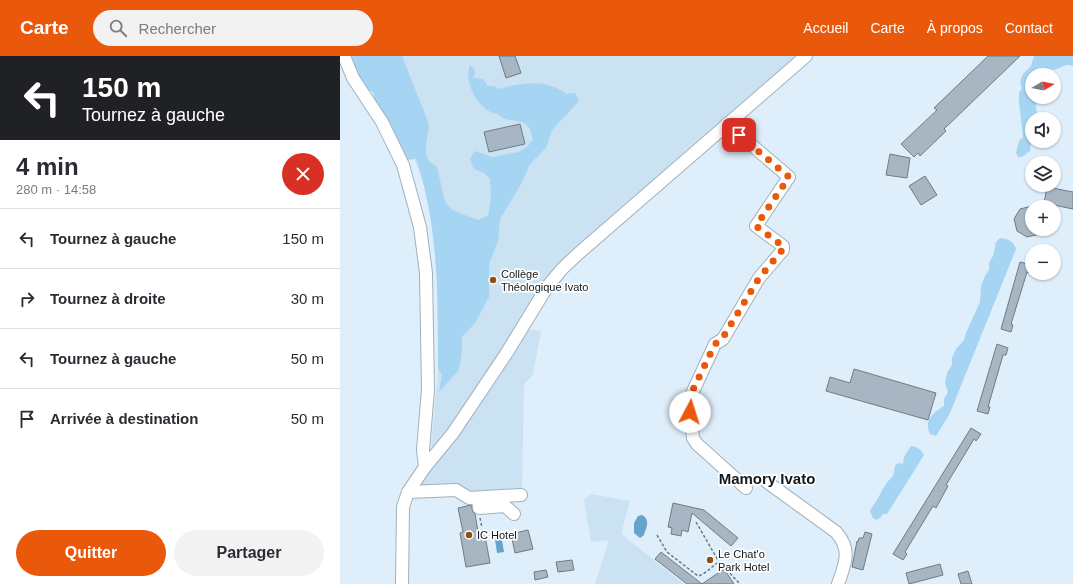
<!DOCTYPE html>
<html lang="fr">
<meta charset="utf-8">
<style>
body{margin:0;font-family:Helvetica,sans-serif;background:#f2f2f3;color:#2b2b33;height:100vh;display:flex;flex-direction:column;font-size:15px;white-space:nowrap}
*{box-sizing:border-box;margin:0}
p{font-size:13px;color:#7c7c81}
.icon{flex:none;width:22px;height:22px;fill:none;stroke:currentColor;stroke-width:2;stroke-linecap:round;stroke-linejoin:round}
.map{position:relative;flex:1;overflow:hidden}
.drawer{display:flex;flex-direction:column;background:#fff;width:340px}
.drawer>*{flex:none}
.hud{background:#202124;color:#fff;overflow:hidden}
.needle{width:26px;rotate:80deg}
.controls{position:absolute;left:685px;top:12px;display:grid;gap:8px}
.controls a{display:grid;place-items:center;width:36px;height:36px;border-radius:50%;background:#fff;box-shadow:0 1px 3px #0004;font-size:20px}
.pin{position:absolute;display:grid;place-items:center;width:34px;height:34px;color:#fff;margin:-17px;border-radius:8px;box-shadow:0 2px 6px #0006}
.me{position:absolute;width:44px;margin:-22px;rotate:5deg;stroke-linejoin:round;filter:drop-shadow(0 0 3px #0008)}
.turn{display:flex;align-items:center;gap:14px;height:84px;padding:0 16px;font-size:18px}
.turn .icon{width:52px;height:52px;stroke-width:2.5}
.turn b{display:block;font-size:28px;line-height:34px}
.round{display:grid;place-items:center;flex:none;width:42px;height:42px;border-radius:21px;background:#f2f2f3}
.headline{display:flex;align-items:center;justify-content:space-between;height:68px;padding:0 16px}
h1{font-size:24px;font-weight:700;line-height:30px}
.button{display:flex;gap:8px;margin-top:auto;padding:8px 16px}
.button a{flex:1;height:46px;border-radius:24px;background:#ea580c;color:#fff;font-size:16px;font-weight:700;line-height:46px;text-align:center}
.button a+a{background:#f2f2f3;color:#2b2b33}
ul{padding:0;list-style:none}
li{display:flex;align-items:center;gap:12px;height:60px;padding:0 16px;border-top:1px solid #e1e1e2}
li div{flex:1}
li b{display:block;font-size:15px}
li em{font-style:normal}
header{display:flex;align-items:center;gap:24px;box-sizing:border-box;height:56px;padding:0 20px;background:#ea580c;color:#fff}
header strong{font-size:19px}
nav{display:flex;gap:22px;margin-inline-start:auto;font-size:14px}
.search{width:280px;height:36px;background:#f2f2f3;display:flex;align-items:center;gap:10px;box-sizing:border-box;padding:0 14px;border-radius:22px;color:#7c7c81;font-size:15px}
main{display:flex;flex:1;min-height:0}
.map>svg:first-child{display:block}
</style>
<header>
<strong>Carte</strong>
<div class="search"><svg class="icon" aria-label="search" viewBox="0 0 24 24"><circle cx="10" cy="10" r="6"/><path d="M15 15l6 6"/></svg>Rechercher</div>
<nav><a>Accueil</a><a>Carte</a><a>À propos</a><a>Contact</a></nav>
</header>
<main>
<section class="drawer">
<div class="hud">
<div class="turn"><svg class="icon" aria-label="left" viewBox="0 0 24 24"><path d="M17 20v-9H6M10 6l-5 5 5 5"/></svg><div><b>150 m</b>Tournez à gauche</div></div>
</div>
<div class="headline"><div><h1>4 min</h1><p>280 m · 14:58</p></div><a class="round" style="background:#d93025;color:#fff"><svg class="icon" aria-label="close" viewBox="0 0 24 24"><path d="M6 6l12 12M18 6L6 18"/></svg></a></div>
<ul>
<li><svg class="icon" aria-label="left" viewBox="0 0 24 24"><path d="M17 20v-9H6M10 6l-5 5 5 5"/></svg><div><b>Tournez à gauche</b></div><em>150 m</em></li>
<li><svg class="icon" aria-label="right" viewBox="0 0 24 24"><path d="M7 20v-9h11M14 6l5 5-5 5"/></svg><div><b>Tournez à droite</b></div><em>30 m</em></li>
<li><svg class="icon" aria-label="left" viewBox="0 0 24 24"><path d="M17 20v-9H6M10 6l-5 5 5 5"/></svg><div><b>Tournez à gauche</b></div><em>50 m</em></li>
<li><svg class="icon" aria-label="arrive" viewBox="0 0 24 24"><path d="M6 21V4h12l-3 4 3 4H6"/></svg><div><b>Arrivée à destination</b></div><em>50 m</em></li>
</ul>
<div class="button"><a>Quitter</a><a>Partager</a></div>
</section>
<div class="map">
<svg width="733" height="528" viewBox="0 0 733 528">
<rect width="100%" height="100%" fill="#deeefa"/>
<g fill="#cbe2f3">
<path d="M 34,0 L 460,0 L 355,87 L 235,194 L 185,275 L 193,274 L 201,275 L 193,319 L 184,328 L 182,435 L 135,437 L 116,429 L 81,431 L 79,427 L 95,393 L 91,390 L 98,313 L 97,218 L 91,165 L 83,125 Z"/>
<path d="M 251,438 L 290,445 L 281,478 L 344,528 L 255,528 L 269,484 L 251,486 L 244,444 Z"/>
</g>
<g fill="#a6d4f3">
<path d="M 11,0 L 62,0 L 87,63 L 89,71 L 86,88 L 86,97 L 89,105 L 97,111 L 105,146 L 112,154 L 138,164 L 148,160 L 151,142 L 150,123 L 144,117 L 134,113 L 130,103 L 135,95 L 152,101 L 179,96 L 188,90 L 193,83 C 191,77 190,70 184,67 C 179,64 171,65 166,63 C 163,62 160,59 157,58 C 155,57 151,57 149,55 C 135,46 124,25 130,9 L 134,12 L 135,17 L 133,22 L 143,23 L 148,30 L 154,30 L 158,33 C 181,27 207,22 226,38 L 235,37 L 239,45 L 212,74 L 206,92 L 190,108 L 181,128 L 160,163 L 158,185 L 149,208 L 149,241 L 135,267 L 122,281 L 122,293 L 119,314 L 99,336 L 102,319 L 98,313 C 98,242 99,170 76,103 L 66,104 L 58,93 L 56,79 L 49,71 L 45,59 L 36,48 L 33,36 L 25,32 L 13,11 Z"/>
<path d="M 694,0 L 733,0 L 733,10 C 726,7 720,12 714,14 L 709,13 L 702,18 L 701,19 L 692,19 L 692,41 L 697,41 L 696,51 L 697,57 L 695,63 L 692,63 L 692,85 L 691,87 L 690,95 L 682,101 L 678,101 L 676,97 L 679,85 L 683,81 L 679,46 L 679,37 L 682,32 L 680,26 L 683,18 L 691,10 Z"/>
<path d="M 660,182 C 669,183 673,185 676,193 L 610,357 L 596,380 L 590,378 C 583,364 594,356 604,350 L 604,343 L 608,336 L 605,327 L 607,317 L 612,309 L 612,302 L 616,293 L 624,284 L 626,277 L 640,246 L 641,230 L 645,220 L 649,214 L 649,207 L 653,200 L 656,186 Z"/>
<path d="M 571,390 C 578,391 580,393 584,399 L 547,458 L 543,458 L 540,462 L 536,464 L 533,462 L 530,455 C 532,450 535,448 537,444 C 542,435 545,427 553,420 L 555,410 L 558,407 L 563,408 L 564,401 Z"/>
</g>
<g fill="#66a2ca">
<path d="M 302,459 C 311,464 306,472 304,479 L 300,482 L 294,477 L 294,467 L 298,460 Z"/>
<path d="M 155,477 L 158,479 L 161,479 L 164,496 L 157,497 L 155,483 L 153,480 Z"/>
</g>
<g fill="#a7b6c2" stroke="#6d7c86">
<path d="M 159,0 L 175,0 L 181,17 L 166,22 Z"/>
<path d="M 648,0 L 680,0 L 604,73 L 606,75 L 580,100 L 578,97 L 574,101 L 561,88 L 597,54 L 594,52 Z"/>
<path d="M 180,68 L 185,88 L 149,96 L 144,76 Z"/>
<path d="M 550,98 L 570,102 L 567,122 L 546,119 Z"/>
<path d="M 585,120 L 597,139 L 581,149 L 569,130 Z"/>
<path d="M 707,131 L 733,136 L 733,153 L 704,147 Z"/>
<path d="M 692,150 L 692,173 L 709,173 L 709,176 L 687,181 L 677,175 L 674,163 L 680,153 Z"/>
<path d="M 680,206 L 691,209 L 689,217 L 687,216 L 671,268 L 673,269 L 671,276 L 661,273 Z"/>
<path d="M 657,288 L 668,292 L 666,299 L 663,299 L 648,351 L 650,351 L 648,358 L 637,355 Z"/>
<path d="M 514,313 L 596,337 L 588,364 L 486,335 L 490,321 L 510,327 Z"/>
<path d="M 631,372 L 641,378 L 636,385 L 634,383 L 606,429 L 608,430 L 596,452 L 593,450 L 565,496 L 567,498 L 563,504 L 553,498 Z"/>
<path d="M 333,447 L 364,454 L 398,482 L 391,490 L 352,457 L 348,476 L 342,474 L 341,480 L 331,478 L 332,472 L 328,471 Z"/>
<path d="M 131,449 L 133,456 L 135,458 L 139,481 L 145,480 L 150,507 L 126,511 L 120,477 L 123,476 L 118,452 Z"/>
<path d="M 188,474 L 193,493 L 175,497 L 171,478 Z"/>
<path d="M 525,476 L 532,478 L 523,514 L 512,511 L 517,485 L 518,486 L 519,482 L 523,482 Z"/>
<path d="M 321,496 L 362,528 L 384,513 L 394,528 L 347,528 L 315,503 Z"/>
<path d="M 232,504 L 234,514 L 218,516 L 216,506 Z"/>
<path d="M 600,508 L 603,519 L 569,528 L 566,517 Z"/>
<path d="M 206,514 L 208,521 L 195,524 L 194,516 Z"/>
<path d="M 628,515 L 632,528 L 621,528 L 618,518 Z"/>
</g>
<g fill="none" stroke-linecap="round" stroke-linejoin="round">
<defs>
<g id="minor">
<path d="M 4,0 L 13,22 L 42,66 L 63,109 L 80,171 L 86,217 L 88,334 L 83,394 L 85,411"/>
<path d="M 387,68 L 449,121 L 416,170 L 443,190 L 443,194 L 419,222 L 383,283 L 375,288 L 349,344 L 353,382 L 357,388 L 406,432"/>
<path d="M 427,426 L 496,476 C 512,494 505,508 498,528"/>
<path d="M 68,436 L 116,434 L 129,442 L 181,439"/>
<path d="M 138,442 L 139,452 L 165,450 L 174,458"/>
<path d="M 62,528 L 63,451 L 68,436 L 85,411 L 113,377 L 166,298 L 207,231 L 222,213 L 239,197 L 466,0"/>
</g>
</defs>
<use href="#minor" stroke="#a1b1bc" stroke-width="14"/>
<g stroke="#6f7a81" stroke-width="1.5" stroke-dasharray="3 2" stroke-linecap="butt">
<path d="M 140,462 L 142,472"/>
<path d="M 356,466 L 379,506"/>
<path d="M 317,479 L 327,496 L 358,520 C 366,518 372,510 379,506 L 400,528"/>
</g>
<use href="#minor" stroke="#fff" stroke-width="12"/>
</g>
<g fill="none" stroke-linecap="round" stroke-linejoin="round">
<path stroke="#ea580c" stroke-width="7" stroke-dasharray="0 12.6" d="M 350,356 L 348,344 L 375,288 L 382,283 L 419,222 L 444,192 L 443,190 L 416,170 L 449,121 L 399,79"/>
</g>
<g fill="#8f5016" stroke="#fff" stroke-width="1.5">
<circle cx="153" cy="224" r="4"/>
<circle cx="129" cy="479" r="4"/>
<circle cx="370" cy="504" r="4"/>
</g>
<g text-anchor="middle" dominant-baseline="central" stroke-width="3.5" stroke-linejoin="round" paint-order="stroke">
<g font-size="11" fill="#11171b" stroke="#fff" text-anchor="start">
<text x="161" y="218">Collège<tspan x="161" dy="13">Théologique Ivato</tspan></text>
<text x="137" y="479">IC Hotel</text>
<text x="378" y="498">Le Chat'o<tspan x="378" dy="13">Park Hotel</tspan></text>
</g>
<g font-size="15" font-weight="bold" fill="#11171b" stroke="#fff">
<text x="427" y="422">Mamory Ivato</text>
</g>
</g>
</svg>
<div class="controls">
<a><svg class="needle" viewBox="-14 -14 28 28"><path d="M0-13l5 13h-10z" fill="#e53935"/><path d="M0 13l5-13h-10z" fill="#7c7c81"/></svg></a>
<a><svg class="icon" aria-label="sound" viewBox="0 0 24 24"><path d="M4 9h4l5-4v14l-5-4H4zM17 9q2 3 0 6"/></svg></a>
<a><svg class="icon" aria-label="layers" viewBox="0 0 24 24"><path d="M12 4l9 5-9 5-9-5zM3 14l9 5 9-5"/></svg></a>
<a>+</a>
<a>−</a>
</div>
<div class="pin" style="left:399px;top:79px;background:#d93025"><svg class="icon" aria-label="arrive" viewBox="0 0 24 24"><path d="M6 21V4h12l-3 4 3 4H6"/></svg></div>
<svg class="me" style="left:350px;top:356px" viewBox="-20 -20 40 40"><circle r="19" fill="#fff"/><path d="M0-13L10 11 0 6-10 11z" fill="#ea580c"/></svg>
</div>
</main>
